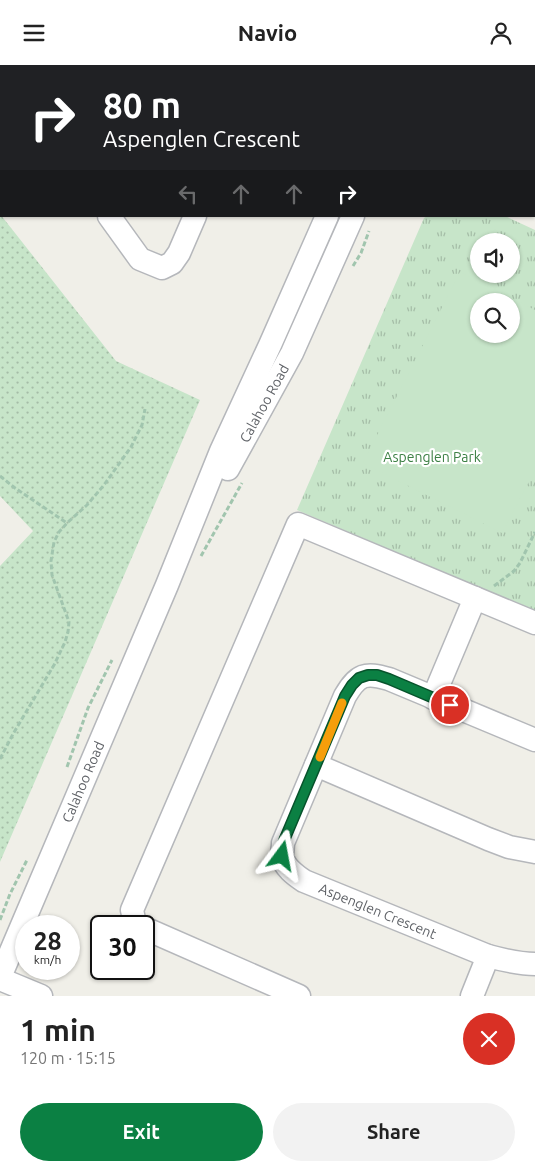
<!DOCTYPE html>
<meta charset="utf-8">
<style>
body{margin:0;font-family:Ubuntu,sans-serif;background:#f2f2f2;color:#222;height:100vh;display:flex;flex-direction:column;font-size:19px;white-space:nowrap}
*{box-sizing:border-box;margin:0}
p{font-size:16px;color:#767676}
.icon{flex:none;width:28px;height:28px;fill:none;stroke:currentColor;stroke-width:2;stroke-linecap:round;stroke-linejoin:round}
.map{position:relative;height:931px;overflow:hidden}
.drawer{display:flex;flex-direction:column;background:#fff;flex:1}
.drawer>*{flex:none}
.hud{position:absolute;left:0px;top:0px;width:535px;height:152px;box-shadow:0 1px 4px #0004;background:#202124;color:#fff;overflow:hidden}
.tools{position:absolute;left:470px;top:168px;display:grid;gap:10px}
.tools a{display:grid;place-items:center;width:50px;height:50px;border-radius:50%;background:#fff;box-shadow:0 1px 4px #0004;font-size:25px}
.speed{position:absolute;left:15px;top:850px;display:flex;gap:10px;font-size:25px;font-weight:700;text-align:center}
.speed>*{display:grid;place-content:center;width:65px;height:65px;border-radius:50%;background:#fff;box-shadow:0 1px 4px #0004;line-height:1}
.speed small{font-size:12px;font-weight:400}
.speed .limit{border:2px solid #111;border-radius:8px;background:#fff;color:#111}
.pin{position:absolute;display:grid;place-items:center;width:42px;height:42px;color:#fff;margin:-21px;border:2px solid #fff;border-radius:50%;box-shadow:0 1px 5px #0007}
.me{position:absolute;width:55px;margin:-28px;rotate:13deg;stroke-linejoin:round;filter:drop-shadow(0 0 4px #0008)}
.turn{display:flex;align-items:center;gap:18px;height:105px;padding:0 20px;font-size:22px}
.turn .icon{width:65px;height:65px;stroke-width:2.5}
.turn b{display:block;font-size:35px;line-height:42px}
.lanes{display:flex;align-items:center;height:48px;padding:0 20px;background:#0003;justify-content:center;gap:25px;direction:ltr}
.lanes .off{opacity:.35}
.round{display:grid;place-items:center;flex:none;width:52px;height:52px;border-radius:26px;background:#f2f2f2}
.overview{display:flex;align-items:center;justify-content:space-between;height:85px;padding:0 20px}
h1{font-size:30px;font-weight:700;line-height:38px}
.primary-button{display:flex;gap:10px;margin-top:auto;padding:10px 20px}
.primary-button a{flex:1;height:58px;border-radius:30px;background:#0b8043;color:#fff;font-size:20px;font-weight:700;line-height:58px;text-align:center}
.primary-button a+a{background:#f2f2f2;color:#222}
header{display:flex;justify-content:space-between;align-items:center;height:65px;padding:0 20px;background:#fff;font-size:22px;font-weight:700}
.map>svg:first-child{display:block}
</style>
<header><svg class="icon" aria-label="menu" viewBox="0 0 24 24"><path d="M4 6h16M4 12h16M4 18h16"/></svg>Navio<svg class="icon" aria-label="person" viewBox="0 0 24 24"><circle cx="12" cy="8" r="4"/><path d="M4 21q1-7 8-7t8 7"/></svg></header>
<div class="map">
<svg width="535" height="931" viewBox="0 0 535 931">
<defs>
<pattern id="grass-dots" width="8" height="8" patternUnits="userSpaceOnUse" patternTransform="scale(1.25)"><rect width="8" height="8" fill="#c7e5c9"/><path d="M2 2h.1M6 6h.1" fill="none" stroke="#a5bda7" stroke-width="1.8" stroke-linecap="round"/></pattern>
<pattern id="park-tufts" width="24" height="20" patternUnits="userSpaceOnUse" patternTransform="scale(1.25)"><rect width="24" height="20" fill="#c7e5c9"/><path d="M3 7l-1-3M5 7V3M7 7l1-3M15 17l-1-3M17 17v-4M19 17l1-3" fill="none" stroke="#a5bda7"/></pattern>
</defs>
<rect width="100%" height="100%" fill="#f0efe8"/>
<path fill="url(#grass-dots)" d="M 0,149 L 116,296 L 200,335 L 0,797 L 0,501 L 33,466 L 0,431 Z"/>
<path fill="url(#park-tufts)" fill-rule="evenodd" d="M 427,151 L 505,151 L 535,165 L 535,547 L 297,445 L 424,153 ZM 479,176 L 511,176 L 511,209 L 479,209 ZM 479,236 L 511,236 L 511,269 L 479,269 Z"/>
<path fill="#c7e5c9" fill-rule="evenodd" d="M 460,207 L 535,245 L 535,405 L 502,468 L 363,398 ZM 479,236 L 511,236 L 511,269 L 479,269 Z"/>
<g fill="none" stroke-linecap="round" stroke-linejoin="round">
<defs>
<g id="minor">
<path d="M 0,26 L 1,27"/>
<path d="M 109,151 L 140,194 L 162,203 L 172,198 L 179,188 L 195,151"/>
<path id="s1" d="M 228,404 L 292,288 L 353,151"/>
<path d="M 433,633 L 475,533"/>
<path id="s2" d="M 535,675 L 389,614 C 365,607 358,609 345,631 L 283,778 C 283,782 282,787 282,791 C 284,802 295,810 304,816 L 488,891 C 503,895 519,899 535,899"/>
<path d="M 316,700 L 488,774 L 509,782 L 535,787"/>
<path d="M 139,861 L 135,859 L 132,845 L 298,459 L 535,558"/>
<path d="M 144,863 L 299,931"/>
<path id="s3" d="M 0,912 L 167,520 L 221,386 L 270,280 L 327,151"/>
<path d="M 0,914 L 41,931"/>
<path d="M 472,931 L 488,891"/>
</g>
<g id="major">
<path d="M 296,0 L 299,1"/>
<path d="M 374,0 L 377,1"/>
<path d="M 422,1 L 423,0"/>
<path d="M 534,68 L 535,69"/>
<path d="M 534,102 L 535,102"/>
</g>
</defs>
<use href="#minor" stroke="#b5b7bb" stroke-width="25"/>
<use href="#major" stroke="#e5cd6c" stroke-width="30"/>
<g stroke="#a1c5ae" stroke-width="3" stroke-dasharray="5 2.5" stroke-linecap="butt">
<path d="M 243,0 L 246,1"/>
<path d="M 534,131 L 535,132"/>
<path d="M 353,201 L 361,188 L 369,166"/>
<path d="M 0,411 L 15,423 L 67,458"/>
<path d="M 201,491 L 242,418"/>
<path d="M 494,521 L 514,506 L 520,498 L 535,467"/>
<path d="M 0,694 L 13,669 L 54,600 L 65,577 L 68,567 L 69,557 L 52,510 L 51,496 L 54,477 L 59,467 L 67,458 L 87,440 L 104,420 L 131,382 L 142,360 L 145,344"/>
<path d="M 67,702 L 88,643 L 112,595"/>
<path d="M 0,855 L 10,829 L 27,795"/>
</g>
<use href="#minor" stroke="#fff" stroke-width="22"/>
<use href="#major" stroke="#f8f2b5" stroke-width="28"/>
</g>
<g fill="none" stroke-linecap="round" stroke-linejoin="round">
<defs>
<path id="route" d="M 282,791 L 283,778 L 345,631 L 352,620 L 359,613 L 368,610 L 377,610 L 389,614 L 450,640"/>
</defs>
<use href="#route" stroke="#07532c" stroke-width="12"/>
<use href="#route" stroke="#0b8043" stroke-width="9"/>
<path stroke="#f59e0b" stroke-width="9" d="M 320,692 L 342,638"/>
</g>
<g text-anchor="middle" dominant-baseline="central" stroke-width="4.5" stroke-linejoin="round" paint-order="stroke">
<g font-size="14" fill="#5f6267" stroke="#fff">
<text stroke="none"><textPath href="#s1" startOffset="75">Calahoo Road</textPath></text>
<text stroke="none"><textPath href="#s3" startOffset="212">Calahoo Road</textPath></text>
<text stroke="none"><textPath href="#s2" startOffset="498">Aspenglen Crescent</textPath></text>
</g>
<g font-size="14" fill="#3d8045" stroke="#fff">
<text x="432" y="392">Aspenglen Park</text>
</g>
</g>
</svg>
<div class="tools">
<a><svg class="icon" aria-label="sound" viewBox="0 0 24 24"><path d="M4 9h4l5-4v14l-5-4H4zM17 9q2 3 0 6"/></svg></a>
<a><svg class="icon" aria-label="search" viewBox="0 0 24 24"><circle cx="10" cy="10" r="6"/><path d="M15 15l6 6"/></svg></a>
</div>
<div class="speed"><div>28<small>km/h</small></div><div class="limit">30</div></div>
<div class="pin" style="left:450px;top:640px;background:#d93025"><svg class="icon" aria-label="arrive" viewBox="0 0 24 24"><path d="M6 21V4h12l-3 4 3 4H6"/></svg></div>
<svg class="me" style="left:282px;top:791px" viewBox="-20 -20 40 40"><path d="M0-17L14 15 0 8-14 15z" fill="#0b8043" stroke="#fff" stroke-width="4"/></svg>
<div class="hud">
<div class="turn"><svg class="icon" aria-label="right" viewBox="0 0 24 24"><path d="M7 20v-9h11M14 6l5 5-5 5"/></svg><div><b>80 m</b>Aspenglen Crescent</div></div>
<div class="lanes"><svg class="icon off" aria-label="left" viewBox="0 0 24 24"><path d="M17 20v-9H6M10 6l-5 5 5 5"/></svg><svg class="icon off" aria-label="ahead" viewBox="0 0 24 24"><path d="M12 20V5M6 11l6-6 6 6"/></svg><svg class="icon off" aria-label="ahead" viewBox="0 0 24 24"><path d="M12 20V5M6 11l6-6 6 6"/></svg><svg class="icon" aria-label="right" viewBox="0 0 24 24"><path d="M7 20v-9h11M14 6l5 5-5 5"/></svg></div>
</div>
</div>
<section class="drawer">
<div class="overview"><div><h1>1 min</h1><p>120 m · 15:15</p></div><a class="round" style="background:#d93025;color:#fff"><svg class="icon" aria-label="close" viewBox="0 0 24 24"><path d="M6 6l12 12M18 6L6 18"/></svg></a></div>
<div class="primary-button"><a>Exit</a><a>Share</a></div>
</section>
